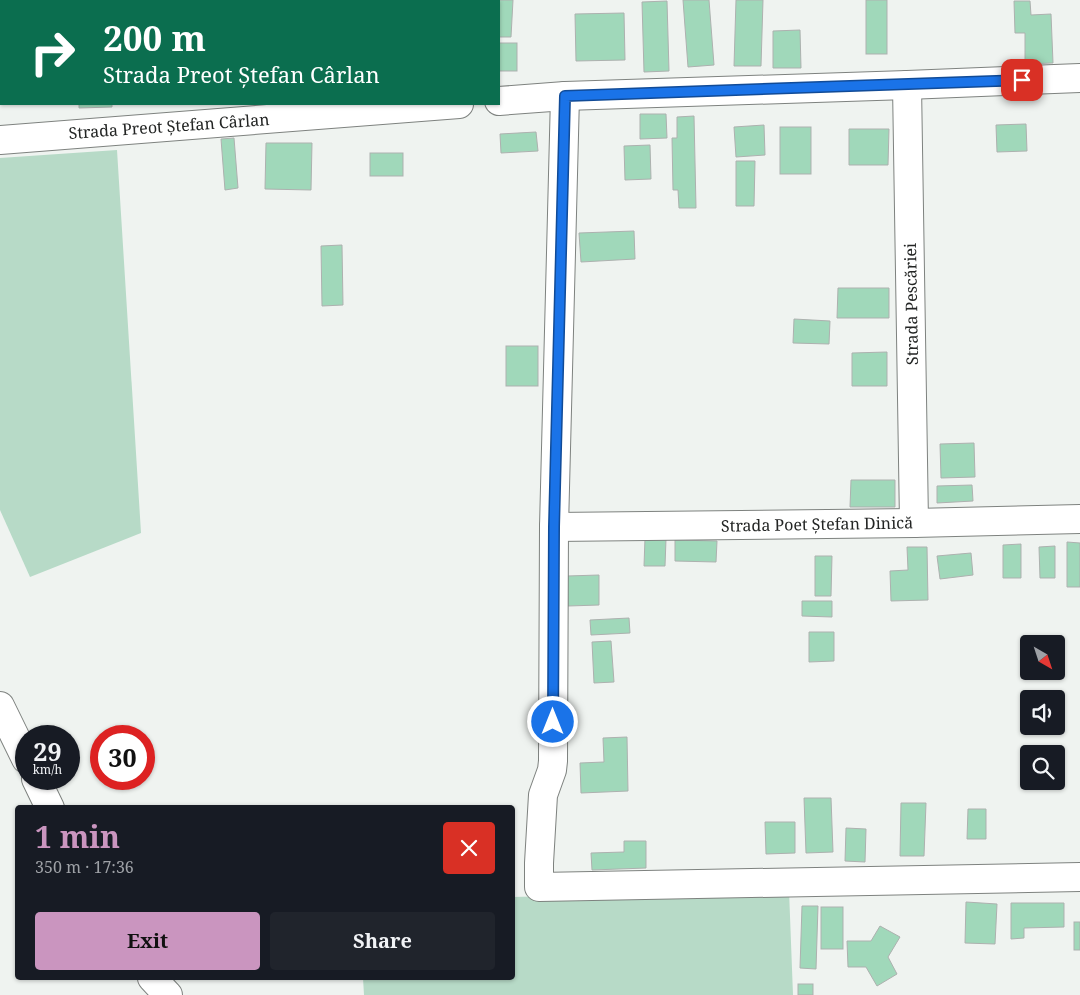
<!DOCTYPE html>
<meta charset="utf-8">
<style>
body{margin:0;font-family:"Noto Serif",serif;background:#20242c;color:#f1f3f6;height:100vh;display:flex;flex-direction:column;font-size:19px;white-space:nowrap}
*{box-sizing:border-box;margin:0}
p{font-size:16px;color:#9ea1a6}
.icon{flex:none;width:28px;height:28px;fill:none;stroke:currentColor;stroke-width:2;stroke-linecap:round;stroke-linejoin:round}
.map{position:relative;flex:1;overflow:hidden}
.panel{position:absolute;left:15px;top:805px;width:500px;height:175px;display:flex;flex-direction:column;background:#171b24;border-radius:5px;box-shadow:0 1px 4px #0004}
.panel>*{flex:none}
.guide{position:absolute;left:0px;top:0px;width:500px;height:105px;box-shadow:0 1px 4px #0004;background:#0b6e4f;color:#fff;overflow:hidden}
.needle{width:32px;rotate:141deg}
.controls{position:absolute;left:1020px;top:635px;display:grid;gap:10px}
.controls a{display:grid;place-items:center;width:45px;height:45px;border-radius:5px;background:#171b24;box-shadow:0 1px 4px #0004;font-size:25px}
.speed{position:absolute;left:15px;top:725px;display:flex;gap:10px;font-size:25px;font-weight:700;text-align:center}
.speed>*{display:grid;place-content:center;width:65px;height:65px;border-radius:50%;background:#171b24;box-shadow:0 1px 4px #0004;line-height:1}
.speed small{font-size:12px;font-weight:400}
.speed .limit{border:8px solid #d22;background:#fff;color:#111}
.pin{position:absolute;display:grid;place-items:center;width:42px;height:42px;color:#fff;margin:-21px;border-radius:10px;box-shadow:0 2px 8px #0006}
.me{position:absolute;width:55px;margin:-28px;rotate:0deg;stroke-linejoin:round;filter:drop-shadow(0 0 4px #0008)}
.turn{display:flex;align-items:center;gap:18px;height:105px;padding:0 20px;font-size:22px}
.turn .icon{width:65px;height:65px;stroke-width:2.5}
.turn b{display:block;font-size:35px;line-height:42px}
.round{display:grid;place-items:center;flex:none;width:52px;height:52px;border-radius:5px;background:#20242c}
.head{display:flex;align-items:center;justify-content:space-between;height:85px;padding:0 20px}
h1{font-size:30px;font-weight:700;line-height:38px;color:#ca95bf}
.primary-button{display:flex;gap:10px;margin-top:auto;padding:10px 20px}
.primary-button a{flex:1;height:58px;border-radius:5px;background:#ca95bf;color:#111;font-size:20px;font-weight:700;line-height:58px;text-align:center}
.primary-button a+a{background:#20242c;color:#f1f3f6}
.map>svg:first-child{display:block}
</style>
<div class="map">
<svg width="1080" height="995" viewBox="0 0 1080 995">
<rect width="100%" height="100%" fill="#eff3f0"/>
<g fill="#b7dac7">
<path d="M 117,150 L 141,533 L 30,577 L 0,510 L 0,158 Z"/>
<path d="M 789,890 L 793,995 L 364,995 L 363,978 L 512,978 L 513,897 Z"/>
</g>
<g fill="#a0d8ba" stroke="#adb1af">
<path d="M 493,0 L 513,0 L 511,37 L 499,37 L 499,1 Z"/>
<path d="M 683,0 L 709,0 L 714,65 L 688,67 Z"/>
<path d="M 736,0 L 763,0 L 761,66 L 734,66 Z"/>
<rect x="866" y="0" width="21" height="54"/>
<path d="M 667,1 L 669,71 L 644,72 L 642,2 Z"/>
<path d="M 1014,1 L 1030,1 L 1031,15 L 1051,14 L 1053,63 L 1025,64 L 1025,33 L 1015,33 Z"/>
<path d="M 624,13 L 625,60 L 576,61 L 575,14 Z"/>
<path d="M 800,30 L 801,68 L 773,68 L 773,31 Z"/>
<rect x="499" y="43" width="18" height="28"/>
<path d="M 79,104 L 112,104 L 112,107 L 79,108 Z"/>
<path d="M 640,114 L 666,114 L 667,138 L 640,139 Z"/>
<path d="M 694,116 L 696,208 L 679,208 L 678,190 L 673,190 L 672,138 L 677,138 L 677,117 Z"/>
<path d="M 1026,124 L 1027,151 L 997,152 L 996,125 Z"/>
<path d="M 764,125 L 765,155 L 736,157 L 734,127 Z"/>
<rect x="780" y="127" width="31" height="47"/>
<path d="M 849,129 L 889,129 L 888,165 L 849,165 Z"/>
<path d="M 536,132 L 538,151 L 501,153 L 500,134 Z"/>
<path d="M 234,138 L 238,188 L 225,190 L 221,139 Z"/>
<path d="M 266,143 L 312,143 L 311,190 L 265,189 Z"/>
<path d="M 650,145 L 651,179 L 625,180 L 624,146 Z"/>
<rect x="370" y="153" width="33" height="23"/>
<path d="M 736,161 L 755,161 L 754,206 L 736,206 Z"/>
<path d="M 634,231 L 635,259 L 581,262 L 579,233 Z"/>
<path d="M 342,245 L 343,305 L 322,306 L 321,246 Z"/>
<path d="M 838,288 L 889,288 L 889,318 L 837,318 Z"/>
<path d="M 794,319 L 830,321 L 829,344 L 793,343 Z"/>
<rect x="506" y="346" width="32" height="40"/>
<path d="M 887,352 L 887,386 L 852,386 L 852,353 Z"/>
<path d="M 974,443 L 975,477 L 941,478 L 940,444 Z"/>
<path d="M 851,480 L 895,480 L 895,507 L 850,507 Z"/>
<path d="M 972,485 L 973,501 L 937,503 L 937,486 Z"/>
<path d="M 645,538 L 666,539 L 665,566 L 644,566 Z"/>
<path d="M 675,540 L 717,541 L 716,562 L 675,561 Z"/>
<path d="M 1067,542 L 1080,543 L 1080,587 L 1067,587 Z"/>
<path d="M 1021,544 L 1021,578 L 1003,578 L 1003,545 Z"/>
<path d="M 1055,546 L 1055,578 L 1040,578 L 1039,547 Z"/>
<path d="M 907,547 L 927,547 L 928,600 L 891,601 L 890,571 L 908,570 Z"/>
<path d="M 971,553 L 973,575 L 940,579 L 937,556 Z"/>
<path d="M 815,556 L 832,556 L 831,596 L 815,596 Z"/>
<path d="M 599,575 L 599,605 L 568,606 L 567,576 Z"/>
<path d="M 802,601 L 832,601 L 832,617 L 802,616 Z"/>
<path d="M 629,618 L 630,633 L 591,635 L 590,620 Z"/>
<path d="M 809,632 L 834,632 L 834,661 L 809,662 Z"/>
<path d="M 611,641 L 614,682 L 594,683 L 592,642 Z"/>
<path d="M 627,737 L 628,791 L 581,793 L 580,763 L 604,762 L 603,738 Z"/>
<path d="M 804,798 L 831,798 L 833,852 L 806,853 Z"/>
<path d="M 901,803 L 926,803 L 924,856 L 900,856 Z"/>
<path d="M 968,809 L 986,809 L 986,839 L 967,839 Z"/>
<path d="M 765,822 L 795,822 L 795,853 L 766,854 Z"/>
<path d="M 846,828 L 866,829 L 865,862 L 845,861 Z"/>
<path d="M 624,841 L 646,841 L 646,868 L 592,870 L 591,853 L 624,852 Z"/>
<path d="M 966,902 L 997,904 L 995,944 L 965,943 Z"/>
<path d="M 1011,903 L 1064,903 L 1064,927 L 1024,928 L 1024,938 L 1011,939 Z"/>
<path d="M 802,906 L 818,906 L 816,969 L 800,968 Z"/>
<rect x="821" y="907" width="22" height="42"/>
<rect x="1074" y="922" width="6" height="28"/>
<path d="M 880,926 L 900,937 L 888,957 L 897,974 L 877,986 L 866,967 L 848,967 L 847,941 L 871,941 Z"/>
<rect x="798" y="984" width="15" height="11"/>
</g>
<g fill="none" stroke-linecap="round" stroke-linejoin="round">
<defs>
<g id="minor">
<path d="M 907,85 L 914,523"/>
<path d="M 565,96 L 554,527 L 553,761 L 552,770 L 543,795 L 539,863 L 539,887 L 1080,877"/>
<path d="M 499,101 L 565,96 L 907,85 L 1080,78"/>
<path d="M 0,140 L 459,104"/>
<path d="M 554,527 L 914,523 L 1080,519"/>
<path d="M 0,706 L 26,759"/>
<path d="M 36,779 L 50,808"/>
<path d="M 152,978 L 168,995"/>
</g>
</defs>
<use href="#minor" stroke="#7e827f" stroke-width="30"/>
<use href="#minor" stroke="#fff" stroke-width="28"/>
</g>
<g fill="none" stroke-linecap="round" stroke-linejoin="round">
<defs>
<path id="route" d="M 553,722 L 554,527 L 565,96 L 1022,80"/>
</defs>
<use href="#route" stroke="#114b97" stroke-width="12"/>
<use href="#route" stroke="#1a73e8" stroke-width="9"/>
</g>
<g text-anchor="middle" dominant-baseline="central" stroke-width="4.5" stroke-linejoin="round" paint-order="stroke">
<g font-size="16" fill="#232524" stroke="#fff">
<text transform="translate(169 126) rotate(-4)">Strada Preot Ștefan Cârlan</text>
<text transform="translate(911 304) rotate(-91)">Strada Pescăriei</text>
<text transform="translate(817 524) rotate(-1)">Strada Poet Ștefan Dinică</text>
</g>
</g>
</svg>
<div class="controls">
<a><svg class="needle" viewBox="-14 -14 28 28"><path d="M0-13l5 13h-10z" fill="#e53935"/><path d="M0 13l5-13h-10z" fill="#9ea1a6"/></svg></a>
<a><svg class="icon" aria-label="sound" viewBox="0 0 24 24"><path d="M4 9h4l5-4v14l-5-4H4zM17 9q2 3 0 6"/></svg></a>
<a><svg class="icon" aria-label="search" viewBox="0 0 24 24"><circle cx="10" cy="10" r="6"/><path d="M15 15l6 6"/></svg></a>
</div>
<div class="speed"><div>29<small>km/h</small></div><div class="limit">30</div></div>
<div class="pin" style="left:1022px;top:80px;background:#d93025"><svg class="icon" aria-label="arrive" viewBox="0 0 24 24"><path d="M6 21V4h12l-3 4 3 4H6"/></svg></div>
<svg class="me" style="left:553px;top:722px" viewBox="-20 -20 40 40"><circle r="17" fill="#1a73e8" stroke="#fff" stroke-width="3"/><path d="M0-11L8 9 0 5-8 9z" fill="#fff"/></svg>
<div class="guide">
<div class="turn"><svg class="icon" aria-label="right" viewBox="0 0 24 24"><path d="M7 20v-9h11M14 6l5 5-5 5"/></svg><div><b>200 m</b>Strada Preot Ștefan Cârlan</div></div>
</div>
<section class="panel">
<div class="head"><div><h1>1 min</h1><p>350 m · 17:36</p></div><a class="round" style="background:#d93025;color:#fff"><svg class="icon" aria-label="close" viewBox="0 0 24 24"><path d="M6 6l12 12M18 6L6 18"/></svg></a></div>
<div class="primary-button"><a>Exit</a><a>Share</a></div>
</section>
</div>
